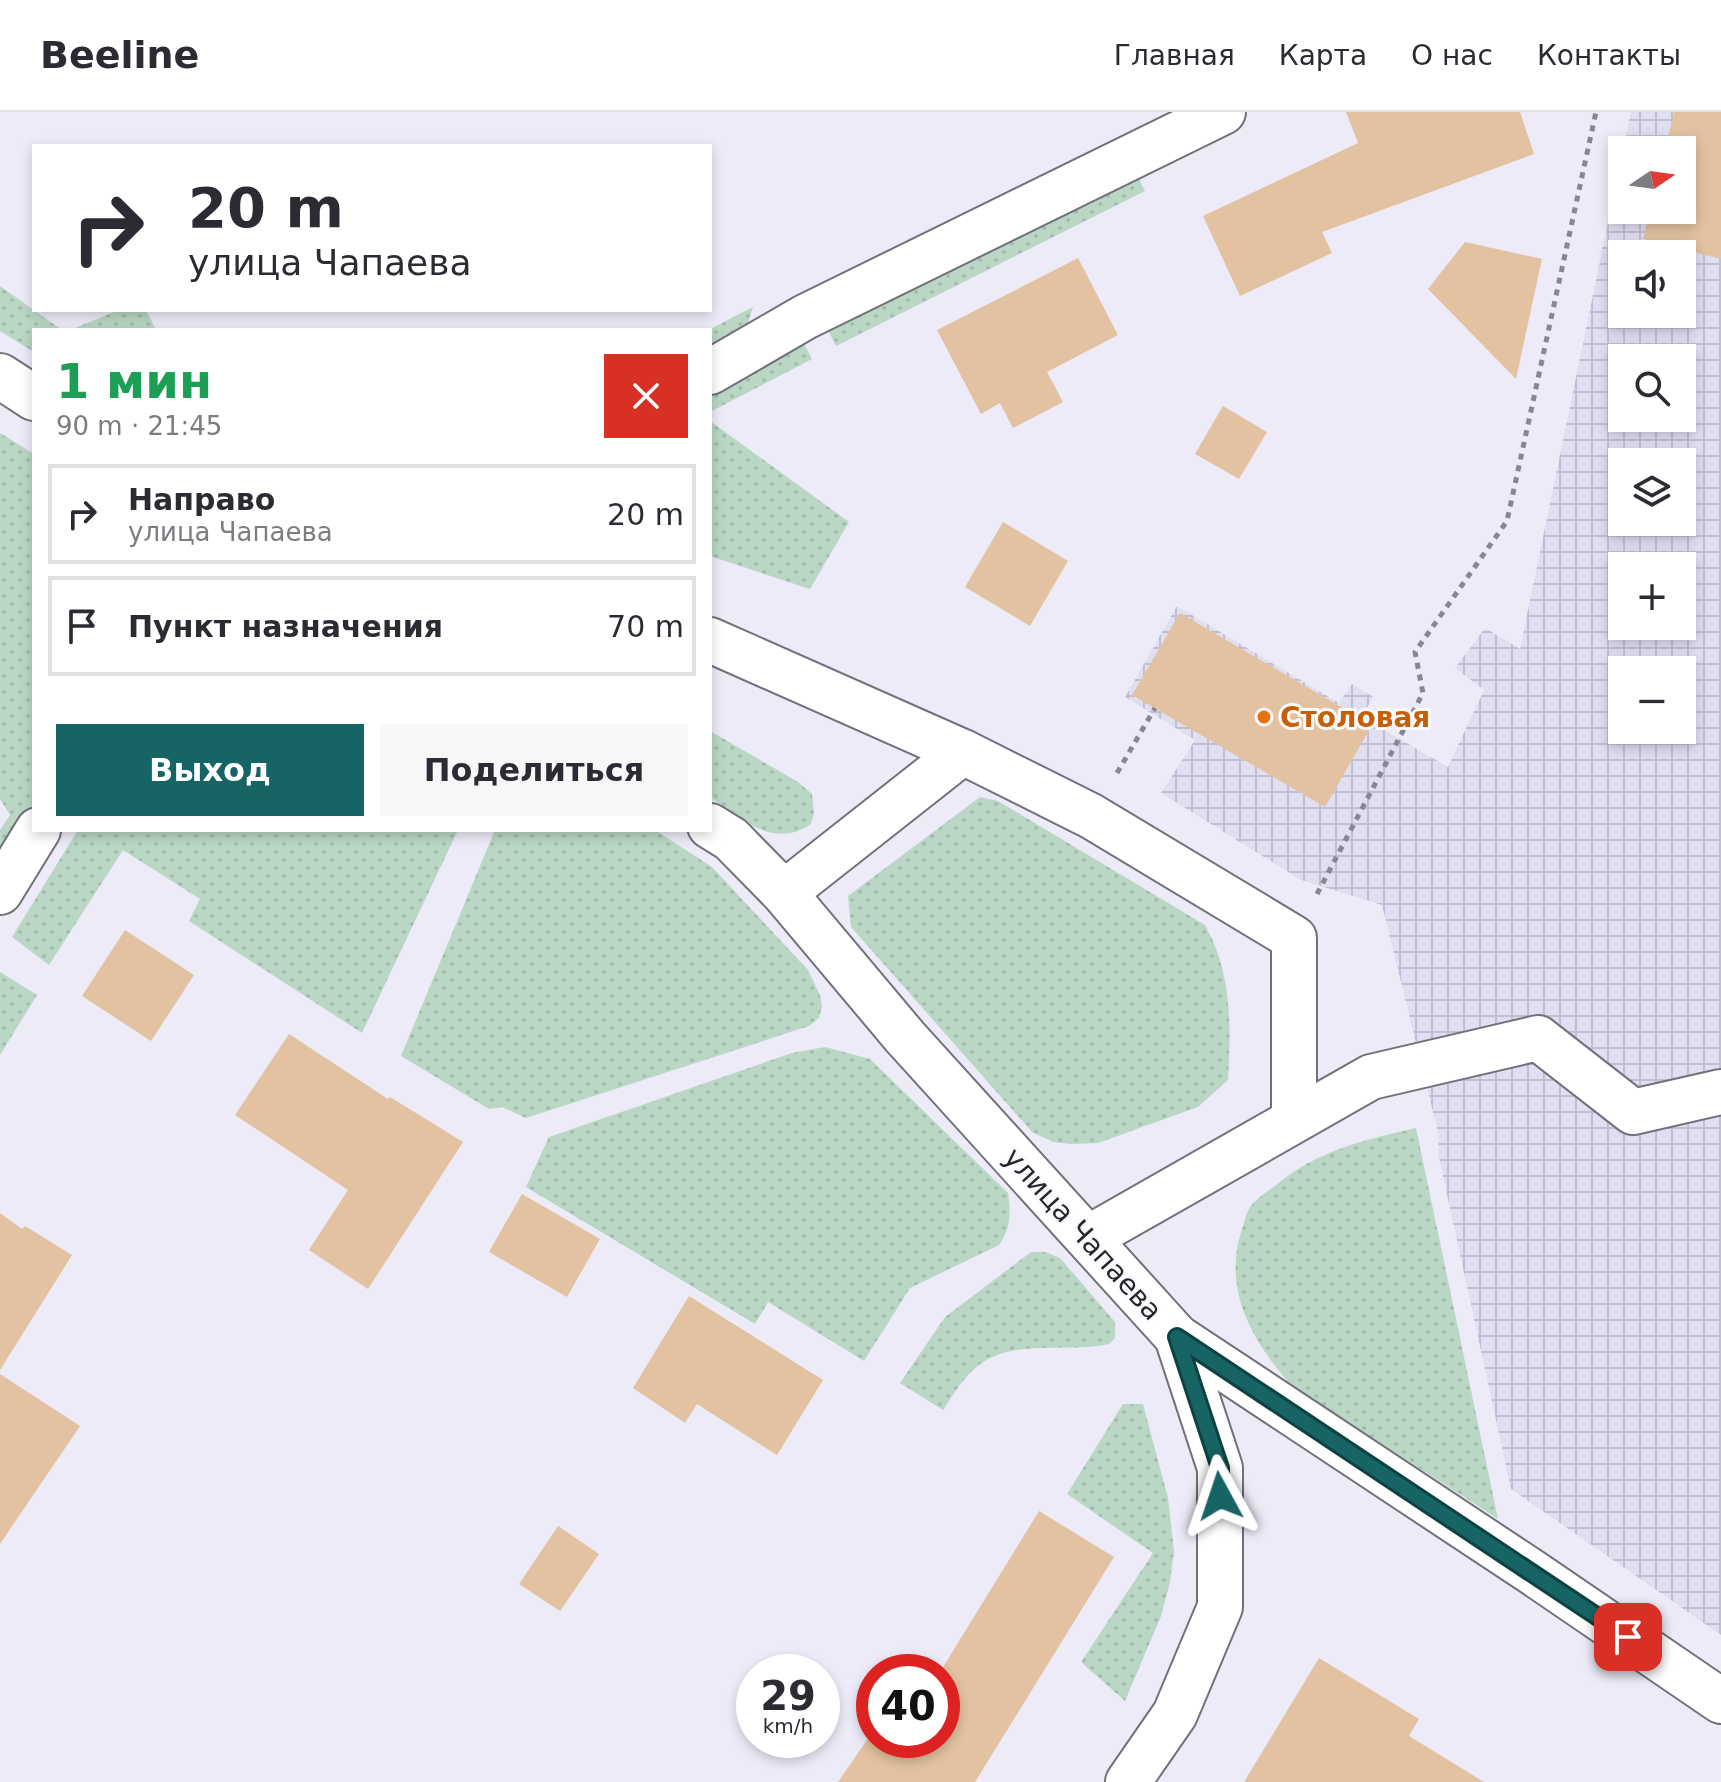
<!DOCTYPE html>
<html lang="ru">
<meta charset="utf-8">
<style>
body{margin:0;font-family:"DejaVu Sans",sans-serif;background:#f7f7f7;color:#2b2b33;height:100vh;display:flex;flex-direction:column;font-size:30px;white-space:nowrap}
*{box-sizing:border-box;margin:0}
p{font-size:26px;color:#7c7c81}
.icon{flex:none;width:44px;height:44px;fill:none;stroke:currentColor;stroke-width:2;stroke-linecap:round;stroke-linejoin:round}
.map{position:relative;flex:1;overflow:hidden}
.side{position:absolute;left:32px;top:216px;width:680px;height:504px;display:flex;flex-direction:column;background:#fff;border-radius:0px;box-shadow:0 4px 12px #0003}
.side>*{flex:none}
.guide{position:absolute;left:32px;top:32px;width:680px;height:168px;border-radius:0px;box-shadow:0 4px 12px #0003;background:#fff;color:#2b2b33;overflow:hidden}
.needle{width:52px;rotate:77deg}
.fabs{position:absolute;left:1608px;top:24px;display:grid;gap:16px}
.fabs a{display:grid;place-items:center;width:88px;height:88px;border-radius:0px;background:#fff;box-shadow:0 4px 12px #0003;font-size:40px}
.speed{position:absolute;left:736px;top:1542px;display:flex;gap:16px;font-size:40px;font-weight:700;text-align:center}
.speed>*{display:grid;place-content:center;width:104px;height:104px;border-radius:50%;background:#fff;box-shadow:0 4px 12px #0003;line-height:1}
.speed small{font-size:20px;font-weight:400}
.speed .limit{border:12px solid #d22;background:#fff;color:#111}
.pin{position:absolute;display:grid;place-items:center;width:68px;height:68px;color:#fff;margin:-34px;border-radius:16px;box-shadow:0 4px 12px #0006}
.me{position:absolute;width:88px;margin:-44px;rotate:355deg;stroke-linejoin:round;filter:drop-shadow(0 0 6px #0008)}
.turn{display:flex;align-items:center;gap:28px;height:168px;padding:0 24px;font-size:36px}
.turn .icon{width:104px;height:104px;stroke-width:2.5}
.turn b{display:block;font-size:56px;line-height:68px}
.round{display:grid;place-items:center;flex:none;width:84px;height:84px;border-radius:0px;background:#f7f7f7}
.overview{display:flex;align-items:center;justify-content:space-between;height:136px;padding:0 24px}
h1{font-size:48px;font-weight:800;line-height:60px;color:#1e9e55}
.button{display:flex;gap:16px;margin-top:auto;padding:16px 24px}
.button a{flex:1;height:92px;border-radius:0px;background:#166564;color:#fff;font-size:32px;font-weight:800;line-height:92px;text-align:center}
.button a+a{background:#f7f7f7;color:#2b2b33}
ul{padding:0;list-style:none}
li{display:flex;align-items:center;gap:24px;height:100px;margin:0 16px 12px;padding:0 8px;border:4px solid #e1e1e2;border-radius:0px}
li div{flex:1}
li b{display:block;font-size:30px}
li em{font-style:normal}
header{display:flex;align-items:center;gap:48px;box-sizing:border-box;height:112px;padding:0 40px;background:#fff;border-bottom:2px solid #e1e1e2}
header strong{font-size:38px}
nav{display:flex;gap:44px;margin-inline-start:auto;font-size:28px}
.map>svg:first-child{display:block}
</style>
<header>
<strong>Beeline</strong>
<nav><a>Главная</a><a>Карта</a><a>О нас</a><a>Контакты</a></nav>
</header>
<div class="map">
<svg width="1721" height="1670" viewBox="0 0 1721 1670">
<defs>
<pattern id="industrial-grid" width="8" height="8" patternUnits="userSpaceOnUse" patternTransform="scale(2)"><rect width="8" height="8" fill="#e0dff2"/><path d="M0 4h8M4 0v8" fill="none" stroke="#c0bfd0"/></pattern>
<pattern id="grass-dots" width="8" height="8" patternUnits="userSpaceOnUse" patternTransform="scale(2)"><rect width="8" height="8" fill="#bad7c5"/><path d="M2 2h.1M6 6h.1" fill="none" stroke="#a0b8a9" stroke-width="1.8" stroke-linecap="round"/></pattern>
</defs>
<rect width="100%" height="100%" fill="#ecebf7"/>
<path fill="url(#industrial-grid)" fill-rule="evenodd" d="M 1631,0 L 1721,0 L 1721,1523 L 1511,1377 L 1438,1041 L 1439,1024 L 1382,793 L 1301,768 L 1161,681 L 1195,628 L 1125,585 L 1177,494 L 1339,591 L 1352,572 L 1373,585 L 1362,605 L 1448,655 L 1484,578 L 1455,556 L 1485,516 L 1520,537 L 1622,42 L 1622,98 L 1682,98 L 1682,38 L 1623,38 ZM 1622,142 L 1682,142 L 1682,202 L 1622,202 ZM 1622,246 L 1682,246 L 1682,306 L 1622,306 ZM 1622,350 L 1682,350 L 1682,410 L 1622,410 ZM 1622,454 L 1682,454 L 1682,514 L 1622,514 ZM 1622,558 L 1682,558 L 1682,618 L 1622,618 Z"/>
<g fill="url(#grass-dots)">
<path d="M 1137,64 L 1145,79 L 836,234 L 827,216 Z"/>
<path d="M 0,174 L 62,218 L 34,218 L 34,240 L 0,219 Z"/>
<path d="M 753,195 L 748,211 L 710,236 L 708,218 Z"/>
<path d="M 119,198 L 146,198 L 156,218 L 70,218 Z"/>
<path d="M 802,228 L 812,247 L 710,300 L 710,282 Z"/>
<path d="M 710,309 L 849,410 L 810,477 L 710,444 Z"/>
<path d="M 0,321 L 34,342 L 34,702 L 0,758 L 0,718 L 10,703 L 0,687 Z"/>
<path d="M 710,619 L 798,670 L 812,682 L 814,701 L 811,712 C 774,738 740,706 710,685 Z"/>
<path d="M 980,685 L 998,689 L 1205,813 C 1232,861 1231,914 1228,968 L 1198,995 L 1098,1031 L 1071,1032 L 1053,1030 L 1032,1020 L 851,815 L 848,784 Z"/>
<path d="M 78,718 L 458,718 L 362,921 L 189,809 L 200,787 L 123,738 L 49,853 L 12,825 Z"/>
<path d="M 495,718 L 655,718 L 712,755 L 808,858 L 820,883 L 822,894 L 819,906 L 809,914 L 526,1006 L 502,995 L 489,997 L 401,944 Z"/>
<path d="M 0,860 L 37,883 L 0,943 Z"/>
<path d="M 825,935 L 870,947 L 1008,1081 C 1011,1100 1011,1117 999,1133 L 910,1176 L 864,1249 L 768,1190 L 755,1212 L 526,1075 L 549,1025 L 792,941 Z"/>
<path d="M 1416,1016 L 1498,1407 L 1291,1273 C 1252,1229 1222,1177 1242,1117 C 1245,1110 1246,1100 1251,1094 C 1257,1086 1267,1080 1275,1074 C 1316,1039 1363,1028 1416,1016 Z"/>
<path d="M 1031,1140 L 1045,1140 L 1060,1146 L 1115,1210 L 1115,1226 L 1109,1232 C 1065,1242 1009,1224 973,1258 C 961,1269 952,1285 943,1298 L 900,1271 L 945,1205 Z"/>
<path d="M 1123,1292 L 1143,1292 L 1168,1386 L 1174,1439 L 1170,1470 L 1161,1504 L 1125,1589 L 1081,1550 L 1153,1441 L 1067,1382 Z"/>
</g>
<g fill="#e2c2a0">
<path d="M 1346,0 L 1520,0 L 1534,42 L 1322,120 L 1332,141 L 1240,184 L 1203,104 L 1358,31 Z"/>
<path d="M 1674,0 L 1721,0 L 1721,147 L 1643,127 L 1650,98 L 1682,98 L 1682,38 L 1665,38 Z"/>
<path d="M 1465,130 L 1542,147 L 1516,267 L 1428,177 Z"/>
<path d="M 1078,146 L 1118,223 L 1047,260 L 1063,290 L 1013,316 L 1000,291 L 981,302 L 937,218 Z"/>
<path d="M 1223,294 L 1267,320 L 1239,367 L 1195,342 Z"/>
<path d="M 1003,410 L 1068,449 L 1030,514 L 965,475 Z"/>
<path d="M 1180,501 L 1372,613 L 1325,695 L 1132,583 Z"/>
<path d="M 125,818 L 194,863 L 151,929 L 82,884 Z"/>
<path d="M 289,922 L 388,987 L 390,985 L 463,1030 L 368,1177 L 309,1138 L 348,1078 L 235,1003 Z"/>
<path d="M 522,1082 L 600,1127 L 567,1185 L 489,1140 Z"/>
<path d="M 0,1101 L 22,1117 L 25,1114 L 72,1143 L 0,1258 Z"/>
<path d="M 689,1184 L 823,1268 L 777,1343 L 697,1292 L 685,1311 L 633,1276 Z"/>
<path d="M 0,1262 L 80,1314 L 0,1432 Z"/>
<path d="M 1039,1399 L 1114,1445 L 975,1670 L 838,1670 L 867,1628 L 942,1628 L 942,1560 L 940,1560 Z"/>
<path d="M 558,1414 L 599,1442 L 560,1499 L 519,1472 Z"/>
<path d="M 1319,1546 L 1419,1607 L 1409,1624 L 1484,1670 L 1244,1670 Z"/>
</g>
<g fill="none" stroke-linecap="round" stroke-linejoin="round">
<defs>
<g id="minor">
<path d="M 710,260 L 805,205 L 1223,0"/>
<path d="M 0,264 L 34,286"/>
<path d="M 710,528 L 963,640"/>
<path d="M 710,714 L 731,727 L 784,781 L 905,925 L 1177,1225 L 1535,1462 L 1721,1589"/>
<path d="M 0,780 L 38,718"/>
<path d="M 784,781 L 963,640 L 1091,704 L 1294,826 L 1294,1008"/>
<path d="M 1088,1126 L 1371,965 L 1538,926 L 1633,1000 L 1721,980"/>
<path d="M 1128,1670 L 1175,1602 L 1220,1495 L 1220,1356 L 1177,1225"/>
</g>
</defs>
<use href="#minor" stroke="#71717b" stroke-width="48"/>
<g stroke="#88878f" stroke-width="5" stroke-dasharray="6 6" stroke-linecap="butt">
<path d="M 1117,661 L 1155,596"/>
<path d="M 1317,782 L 1423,581 L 1415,540 L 1507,409 L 1596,0"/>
</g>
<use href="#minor" stroke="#fff" stroke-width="44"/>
</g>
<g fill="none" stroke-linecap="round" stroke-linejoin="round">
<defs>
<path id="route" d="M 1220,1384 L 1220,1356 L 1177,1225 L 1628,1525"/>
</defs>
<use href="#route" stroke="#0e4241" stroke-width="20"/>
<use href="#route" stroke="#166564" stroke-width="14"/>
</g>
<circle fill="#e8710a" stroke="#fafafe" stroke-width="3" cx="1264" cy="605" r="8"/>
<g text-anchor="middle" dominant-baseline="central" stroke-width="6" stroke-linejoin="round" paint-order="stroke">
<g font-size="28" font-weight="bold" fill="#c56008" stroke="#fafafe" text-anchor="start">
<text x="1280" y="605">Столовая</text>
</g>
<g font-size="28" fill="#26262a" stroke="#fafafe">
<text transform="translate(1083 1122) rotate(48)">улица Чапаева</text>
</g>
</g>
</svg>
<div class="fabs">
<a><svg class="needle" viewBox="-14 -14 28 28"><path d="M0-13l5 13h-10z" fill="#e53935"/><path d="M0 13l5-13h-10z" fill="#7c7c81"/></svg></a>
<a><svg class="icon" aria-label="sound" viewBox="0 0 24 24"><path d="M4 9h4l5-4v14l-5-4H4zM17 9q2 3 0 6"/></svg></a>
<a><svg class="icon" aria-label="search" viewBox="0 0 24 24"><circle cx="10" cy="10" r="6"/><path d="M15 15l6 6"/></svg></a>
<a><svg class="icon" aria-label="layers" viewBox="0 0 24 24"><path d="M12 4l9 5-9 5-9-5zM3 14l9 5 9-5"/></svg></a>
<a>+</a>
<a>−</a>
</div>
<div class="speed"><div>29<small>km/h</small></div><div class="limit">40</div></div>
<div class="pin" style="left:1628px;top:1525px;background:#d93025"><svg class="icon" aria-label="arrive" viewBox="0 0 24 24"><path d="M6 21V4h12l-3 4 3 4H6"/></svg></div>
<svg class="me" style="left:1220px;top:1384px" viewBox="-20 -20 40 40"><path d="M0-17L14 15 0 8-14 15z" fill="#166564" stroke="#fff" stroke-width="4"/></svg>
<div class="guide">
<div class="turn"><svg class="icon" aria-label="right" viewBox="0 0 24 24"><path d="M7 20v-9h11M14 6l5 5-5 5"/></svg><div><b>20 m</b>улица Чапаева</div></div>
</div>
<section class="side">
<div class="overview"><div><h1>1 мин</h1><p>90 m · 21:45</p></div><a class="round" style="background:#d93025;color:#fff"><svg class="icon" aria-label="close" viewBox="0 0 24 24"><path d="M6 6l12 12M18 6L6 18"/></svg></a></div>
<ul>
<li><svg class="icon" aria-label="right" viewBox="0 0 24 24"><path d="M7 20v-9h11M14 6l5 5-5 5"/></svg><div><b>Направо</b><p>улица Чапаева</p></div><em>20 m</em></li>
<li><svg class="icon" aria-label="arrive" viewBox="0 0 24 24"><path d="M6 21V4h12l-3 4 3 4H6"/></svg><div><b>Пункт назначения</b></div><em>70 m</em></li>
</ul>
<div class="button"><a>Выход</a><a>Поделиться</a></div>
</section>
</div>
